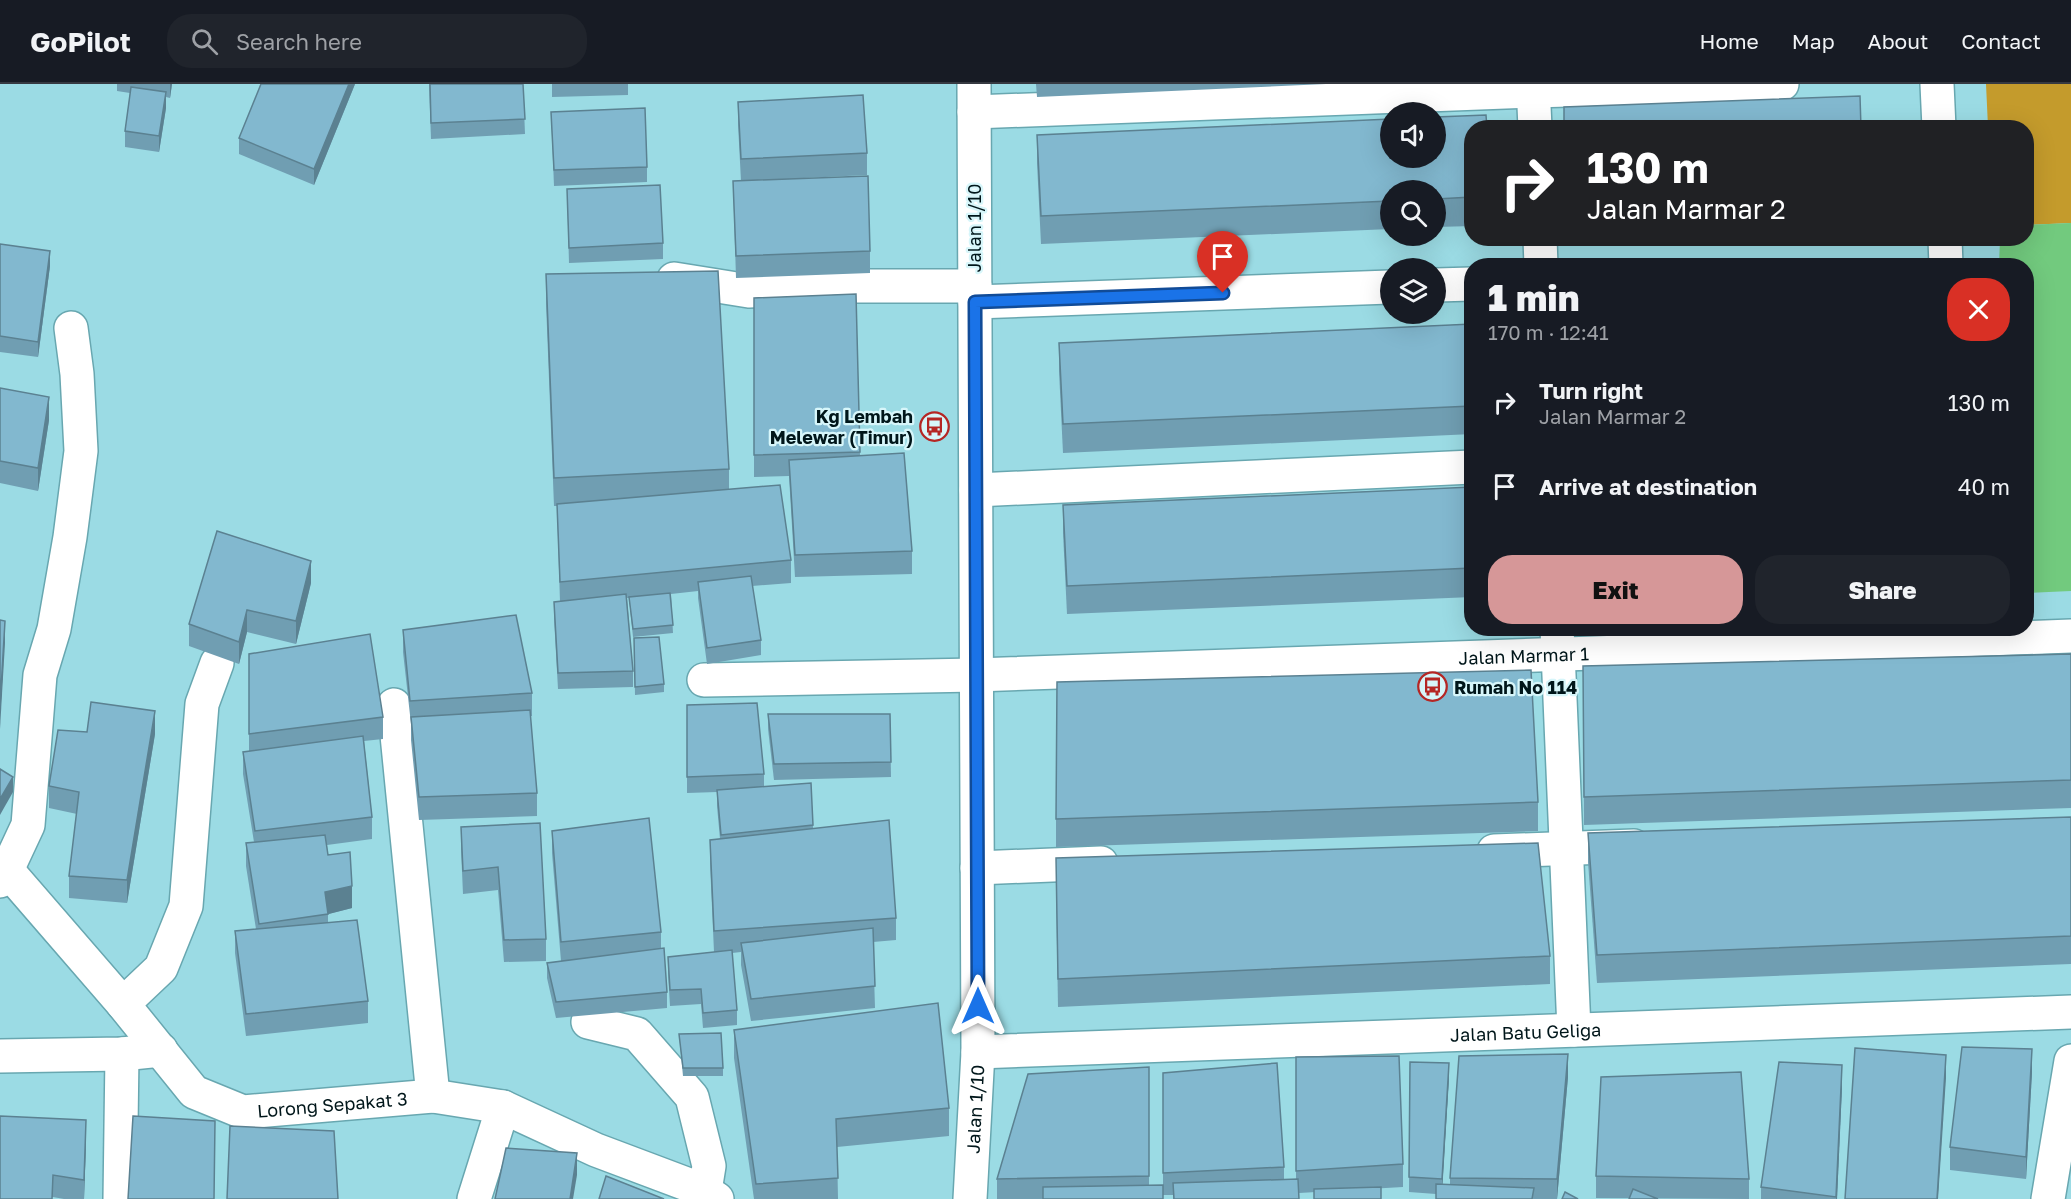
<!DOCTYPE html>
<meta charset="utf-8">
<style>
body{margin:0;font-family:"Golos Text",sans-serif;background:#20242c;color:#f1f3f6;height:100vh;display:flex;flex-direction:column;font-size:22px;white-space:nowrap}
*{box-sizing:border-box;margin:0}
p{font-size:20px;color:#9ea1a6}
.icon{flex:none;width:33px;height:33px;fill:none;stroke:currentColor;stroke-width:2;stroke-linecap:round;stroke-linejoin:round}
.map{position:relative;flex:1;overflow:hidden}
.side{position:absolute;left:1464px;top:174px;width:570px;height:378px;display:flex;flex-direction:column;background:#171b24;border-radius:24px;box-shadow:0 6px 24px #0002}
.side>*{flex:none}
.top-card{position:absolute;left:1464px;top:36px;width:570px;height:126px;border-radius:24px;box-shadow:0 6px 24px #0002;background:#202124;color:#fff;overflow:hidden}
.fabs{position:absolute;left:1380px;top:18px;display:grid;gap:12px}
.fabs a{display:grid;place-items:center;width:66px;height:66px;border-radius:50%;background:#171b24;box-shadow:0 6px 24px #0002;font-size:30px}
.pin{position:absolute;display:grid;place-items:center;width:51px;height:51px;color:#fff;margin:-62px -26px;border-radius:50% 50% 50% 0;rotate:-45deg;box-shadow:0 0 6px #0007}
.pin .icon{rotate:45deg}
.me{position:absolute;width:66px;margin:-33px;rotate:0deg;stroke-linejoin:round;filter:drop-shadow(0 0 4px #0008)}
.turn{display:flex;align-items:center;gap:21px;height:126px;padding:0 24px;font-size:27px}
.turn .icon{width:78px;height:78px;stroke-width:2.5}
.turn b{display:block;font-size:42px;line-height:51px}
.round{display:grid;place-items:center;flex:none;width:63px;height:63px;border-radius:24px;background:#20242c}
.summary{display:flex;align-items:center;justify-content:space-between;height:102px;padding:0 24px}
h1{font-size:36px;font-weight:800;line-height:45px}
.primary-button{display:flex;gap:12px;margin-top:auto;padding:12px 24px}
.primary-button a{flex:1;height:69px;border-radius:24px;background:#d69798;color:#111;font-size:24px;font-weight:800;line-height:69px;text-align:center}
.primary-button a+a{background:#20242c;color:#f1f3f6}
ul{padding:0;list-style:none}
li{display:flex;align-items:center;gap:18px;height:84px;padding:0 24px}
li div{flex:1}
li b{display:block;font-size:22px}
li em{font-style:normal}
header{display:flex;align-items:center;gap:36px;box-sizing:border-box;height:84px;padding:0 30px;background:#171b24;border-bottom:2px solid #363941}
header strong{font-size:28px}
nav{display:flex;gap:33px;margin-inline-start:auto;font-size:21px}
.search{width:420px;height:54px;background:#20242c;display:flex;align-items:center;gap:15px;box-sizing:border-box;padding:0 21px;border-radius:24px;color:#9ea1a6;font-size:22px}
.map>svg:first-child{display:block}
</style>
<header>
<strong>GoPilot</strong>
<div class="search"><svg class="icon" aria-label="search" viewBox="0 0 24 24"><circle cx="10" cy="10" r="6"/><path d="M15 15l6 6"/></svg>Search here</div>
<nav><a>Home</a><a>Map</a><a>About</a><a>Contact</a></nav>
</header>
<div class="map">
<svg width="2071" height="1115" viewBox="0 0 2071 1115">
<rect width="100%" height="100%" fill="#9bdbe4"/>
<path fill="#c49b2c" d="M 1986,0 L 2071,0 L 2071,139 L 2027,141 L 2026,44 L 1988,43 Z"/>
<path fill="#72ca7e" d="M 2071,139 L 2071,507 L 2027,509 L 2026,182 L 1999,181 L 2000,155 L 2026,154 L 2027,141 Z"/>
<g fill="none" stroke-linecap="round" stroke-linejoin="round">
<defs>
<g id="minor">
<path d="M 1533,0 L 1535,44"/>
<path d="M 1937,0 L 1939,44"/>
<path d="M 974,28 L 1533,7 L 1782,0"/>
<path d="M 1540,154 L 1541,182"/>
<path d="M 1945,154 L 1946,182"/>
<path d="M 674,195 L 749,207 L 856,202 L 975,202"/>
<path d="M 1436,201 L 1472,200"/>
<path d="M 975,218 L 1390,203"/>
<path d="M 976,406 L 1472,383"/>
<path d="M 1557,544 L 1574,946"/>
<path id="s1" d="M 704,596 L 976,591 L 2071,552"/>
<path d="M 394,621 L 433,1012"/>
<path d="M 1494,767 L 1634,762"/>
<path id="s2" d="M 0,780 L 7,786 L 123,920 L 194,1008 L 243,1028 L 433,1012 L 503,1023 L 596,1066 L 705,1107 L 717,1115"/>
<path d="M 977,784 L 1101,779"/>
<path d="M 0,797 L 7,786 L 28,741 L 40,591 L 54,545 L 70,453 L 81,367 L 77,290 L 71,244"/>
<path d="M 123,920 L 161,884 L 186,822 L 202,620 L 217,579"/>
<path d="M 588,938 L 637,950 L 692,1013 L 709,1082 L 705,1107"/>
<path id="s3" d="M 978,968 L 2071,928"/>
<path d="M 0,972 L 122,970 L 161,966"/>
<path d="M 120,1115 L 122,970"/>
<path d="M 474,1115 L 503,1023"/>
<path id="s4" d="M 970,1115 L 978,968 L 974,0"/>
<path d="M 2048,1115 L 2071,977"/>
</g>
</defs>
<use href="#minor" stroke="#68a7b0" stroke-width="36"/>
<use href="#minor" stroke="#fff" stroke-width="33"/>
</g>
<g fill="#709eb2">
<path d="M 117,0 L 172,0 L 170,14 L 166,13 L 166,24 L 159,68 L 125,63 L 125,47 L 130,9 L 117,7 Z"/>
<path d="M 355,0 L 314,101 L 239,70 L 239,54 Z"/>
<path d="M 429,0 L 523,0 L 525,50 L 431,55 Z"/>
<path d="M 552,0 L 628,0 L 628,11 L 552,13 Z"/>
<path d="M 1036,0 L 1326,0 L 1037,13 Z"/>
<path d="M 738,18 L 867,69 L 867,91 L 804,94 L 870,167 L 870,189 L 736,194 L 733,97 L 741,97 L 738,40 Z"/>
<path d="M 551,28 L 647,83 L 647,98 L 554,102 Z"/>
<path d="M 1472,44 L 1472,142 L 1436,143 L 1436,106 L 1390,106 L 1390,145 L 1041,160 L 1037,79 L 1037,51 Z"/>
<path d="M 567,105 L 663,159 L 663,175 L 569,179 Z"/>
<path d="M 0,160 L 50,182 L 38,273 L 0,268 Z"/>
<path d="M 546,190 L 729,385 L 729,405 L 791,476 L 791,499 L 752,502 L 761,556 L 761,571 L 707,580 L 698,514 L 698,507 L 671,510 L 673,549 L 633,553 L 629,514 L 627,514 L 633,587 L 633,603 L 558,605 L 554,534 L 554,518 L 560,518 L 557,422 L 554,422 L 546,219 Z"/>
<path d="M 856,210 L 860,372 L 912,467 L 912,490 L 795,493 L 789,392 L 754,393 L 754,214 Z"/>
<path d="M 1472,240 L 1472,350 L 1063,369 L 1059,287 L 1059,259 Z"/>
<path d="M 0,304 L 49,336 L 38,407 L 0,399 Z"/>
<path d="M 1472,403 L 1472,513 L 1067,530 L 1063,449 L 1063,421 Z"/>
<path d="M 311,499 L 296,560 L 247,548 L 239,580 L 189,562 L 189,540 Z"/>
<path d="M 403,546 L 532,609 L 532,632 L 530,632 L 537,709 L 537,732 L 419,736 L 411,656 L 411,640 L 403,568 Z"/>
<path d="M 634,554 L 664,600 L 664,608 L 635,611 Z"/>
<path d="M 249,570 L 383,633 L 383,655 L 364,657 L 372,733 L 372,755 L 327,761 L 328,771 L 352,824 L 328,830 L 328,838 L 368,917 L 368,939 L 246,952 L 235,869 L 235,847 L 256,845 L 246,782 L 246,759 L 254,758 L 243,690 L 243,668 L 249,667 Z"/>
<path d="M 2071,570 L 2071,724 L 1584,741 L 1583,582 Z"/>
<path d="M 687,621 L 764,690 L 764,703 L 811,699 L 813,744 L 896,834 L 896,856 L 873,858 L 875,924 L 751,937 L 741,881 L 741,868 L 732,869 L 737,926 L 737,941 L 703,944 L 701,920 L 670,922 L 668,889 L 668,873 L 714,868 L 710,779 L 710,756 L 720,755 L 717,722 L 717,708 L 687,709 Z"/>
<path d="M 768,630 L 890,630 L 891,693 L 774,696 L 768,645 Z"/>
<path d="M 87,648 L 155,650 L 127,819 L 69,814 L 69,792 L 77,730 L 49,724 L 49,702 Z"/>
<path d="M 1538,718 L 1538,747 L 1056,763 L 1056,735 Z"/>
<path d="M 2071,733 L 2071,880 L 1597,899 L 1588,778 L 1588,749 Z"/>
<path d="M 540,739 L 546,855 L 546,877 L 504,878 L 498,806 L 463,810 L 461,765 L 461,743 Z"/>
<path d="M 552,747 L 661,848 L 661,864 L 667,908 L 667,924 L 556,934 L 547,894 L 547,879 L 561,877 L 552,769 Z"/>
<path d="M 1056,802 L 1550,872 L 1550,900 L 1058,923 Z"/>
<path d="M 734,946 L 949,1024 L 949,1052 L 837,1063 L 838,1115 L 754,1115 L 734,974 Z"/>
<path d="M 679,950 L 723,984 L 723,992 L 683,992 Z"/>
<path d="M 1296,973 L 1403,1080 L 1403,1103 L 1299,1109 L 1299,1115 L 1173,1115 L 1173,1111 L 1163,1111 L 1163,989 L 1284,1083 L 1284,1095 L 1296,1095 Z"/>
<path d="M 1410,978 L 1449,994 L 1442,1101 L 1450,1101 L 1450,1094 L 1568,993 L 1557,1115 L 1436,1115 L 1436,1110 L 1409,1108 Z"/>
<path d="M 1149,983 L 1149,1101 L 1163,1115 L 997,1115 L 997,1095 Z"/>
<path d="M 2032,988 L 2026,1095 L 1950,1086 L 1950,1063 Z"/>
<path d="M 1842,1003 L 1837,1115 L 1761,1115 L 1761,1103 Z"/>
<path d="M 86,1058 L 84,1115 L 64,1115 L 53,1113 L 0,1115 Z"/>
<path d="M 1596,1092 L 1749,1095 L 1749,1115 L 1596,1114 Z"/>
</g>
<g fill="#5b8191">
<path d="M 170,0 L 172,0 L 170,14 Z"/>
<path d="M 349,0 L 355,0 L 314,101 L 314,85 Z"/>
<path d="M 166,8 L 166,24 L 159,68 L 159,52 Z"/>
<path d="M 50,167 L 50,182 L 38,273 L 38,258 Z"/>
<path d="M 49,313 L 49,336 L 38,407 L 38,384 Z"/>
<path d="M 311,477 L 311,499 L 296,560 L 296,537 Z"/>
<path d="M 247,526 L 247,548 L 239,580 L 239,558 Z"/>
<path d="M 5,537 L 5,559 L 0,645 L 0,622 Z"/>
<path d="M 155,627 L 155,650 L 127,819 L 127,796 Z"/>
<path d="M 13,693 L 13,708 L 0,731 L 0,715 Z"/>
<path d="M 352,802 L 352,824 L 325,831 L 325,808 Z"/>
<path d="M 2032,965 L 2032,988 L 2026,1095 L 2026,1073 Z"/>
<path d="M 1568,970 L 1568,993 L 1557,1115 L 1557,1095 Z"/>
<path d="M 1946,971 L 1946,994 L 1938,1115 L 1937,1115 Z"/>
<path d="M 1449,979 L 1449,994 L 1442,1110 L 1442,1095 Z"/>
<path d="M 1842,981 L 1842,1003 L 1837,1115 L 1836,1115 Z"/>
<path d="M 86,1036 L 86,1058 L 84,1115 L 84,1096 Z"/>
<path d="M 577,1069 L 577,1091 L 573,1115 L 570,1115 Z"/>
</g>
<g fill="#82b8cf" stroke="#5b8191" stroke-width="1.5">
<path d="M 261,0 L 349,0 L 314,85 L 239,54 Z"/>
<path d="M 430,0 L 523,0 L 525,35 L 431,39 Z"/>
<path d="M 131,3 L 166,8 L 159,52 L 125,47 Z"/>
<path d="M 863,11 L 867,69 L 741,75 L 738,18 Z"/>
<path d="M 1860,12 L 1861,44 L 1564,44 L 1564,23 Z"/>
<path d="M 645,24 L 647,83 L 554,86 L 551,28 Z"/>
<path d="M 1486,31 L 1487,44 L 1472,44 L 1472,113 L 1436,115 L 1436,106 L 1390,106 L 1390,117 L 1041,132 L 1037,51 L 1390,35 L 1390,74 L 1436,74 L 1436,33 Z"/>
<path d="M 868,92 L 870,167 L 736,172 L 733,97 Z"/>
<path d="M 660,101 L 663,159 L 569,164 L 567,105 Z"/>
<path d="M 0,160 L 50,167 L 38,258 L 0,252 Z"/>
<path d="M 718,187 L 729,385 L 554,394 L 546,190 Z"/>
<path d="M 856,210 L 860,368 L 754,371 L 754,214 Z"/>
<path d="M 1472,240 L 1472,322 L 1063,340 L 1059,259 Z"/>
<path d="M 0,304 L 49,313 L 38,384 L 0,377 Z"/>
<path d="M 904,369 L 912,467 L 795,471 L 789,376 Z"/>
<path d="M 780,401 L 791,476 L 560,498 L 557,420 Z"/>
<path d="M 1472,403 L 1472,484 L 1067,502 L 1063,421 Z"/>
<path d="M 217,447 L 311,477 L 296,537 L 247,526 L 239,558 L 189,540 Z"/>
<path d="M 751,492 L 761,556 L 707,564 L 698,498 Z"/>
<path d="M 670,509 L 673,541 L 633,545 L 629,513 Z"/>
<path d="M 626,510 L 633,587 L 558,589 L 554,518 Z"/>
<path d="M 516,531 L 532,609 L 410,617 L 403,546 Z"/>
<path d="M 0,536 L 5,537 L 0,622 Z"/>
<path d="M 370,550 L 383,633 L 249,650 L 249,570 Z"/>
<path d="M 659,553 L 664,600 L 635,603 L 634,554 Z"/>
<path d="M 2071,570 L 2071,696 L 1584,713 L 1583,582 Z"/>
<path d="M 1531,586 L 1538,718 L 1056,735 L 1057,598 Z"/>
<path d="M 91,618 L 155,627 L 127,796 L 69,792 L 79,708 L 49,702 L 58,646 L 87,648 Z"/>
<path d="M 757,619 L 764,690 L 687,693 L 687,621 Z"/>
<path d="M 530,626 L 537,709 L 419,713 L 411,633 Z"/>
<path d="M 768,630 L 890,630 L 891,678 L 774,680 Z"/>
<path d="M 363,652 L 372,733 L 255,747 L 243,668 Z"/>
<path d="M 0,685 L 13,693 L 0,715 Z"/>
<path d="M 811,699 L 813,741 L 721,751 L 717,706 Z"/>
<path d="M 2071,733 L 2071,852 L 1597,871 L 1588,749 Z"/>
<path d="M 649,734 L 661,848 L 561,858 L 552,747 Z"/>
<path d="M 889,736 L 896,834 L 714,847 L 710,756 Z"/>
<path d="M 540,739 L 546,855 L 504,856 L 498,783 L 463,787 L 461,743 Z"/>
<path d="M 325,751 L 328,771 L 350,768 L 352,802 L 325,808 L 328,830 L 259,840 L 246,759 Z"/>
<path d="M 1538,759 L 1550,872 L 1058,895 L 1056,774 Z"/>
<path d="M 357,836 L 368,917 L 246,930 L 235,847 Z"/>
<path d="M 873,844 L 875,902 L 751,915 L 741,859 Z"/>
<path d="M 664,864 L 667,908 L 556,918 L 547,879 Z"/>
<path d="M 732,866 L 737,926 L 703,929 L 701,905 L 670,906 L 668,873 Z"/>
<path d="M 938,919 L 949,1024 L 836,1035 L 838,1094 L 756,1100 L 734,946 Z"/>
<path d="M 721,949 L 723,984 L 683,984 L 679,950 Z"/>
<path d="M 1962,963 L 2032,965 L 2026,1073 L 1950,1063 Z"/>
<path d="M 1855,964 L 1946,971 L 1937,1115 L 1845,1115 Z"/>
<path d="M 1568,970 L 1557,1095 L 1450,1094 L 1459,972 Z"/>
<path d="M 1399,972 L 1403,1080 L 1296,1087 L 1296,973 Z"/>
<path d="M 1410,978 L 1449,979 L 1442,1095 L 1409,1093 Z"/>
<path d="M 1779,978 L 1842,981 L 1836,1113 L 1761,1103 Z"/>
<path d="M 1277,979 L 1284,1083 L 1163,1089 L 1163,989 Z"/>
<path d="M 1149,983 L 1149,1092 L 997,1095 L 1028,990 Z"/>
<path d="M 1741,988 L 1749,1095 L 1596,1092 L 1601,993 Z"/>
<path d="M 0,1032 L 86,1036 L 84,1096 L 53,1091 L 52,1115 L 0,1115 Z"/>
<path d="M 133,1032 L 215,1037 L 214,1115 L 128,1115 Z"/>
<path d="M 230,1042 L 334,1047 L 338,1115 L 227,1115 Z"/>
<path d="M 506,1064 L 577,1069 L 570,1115 L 495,1115 Z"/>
<path d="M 606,1092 L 664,1115 L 599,1115 Z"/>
<path d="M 1298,1095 L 1299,1115 L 1174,1115 L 1173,1099 Z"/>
<path d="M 1436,1100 L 1534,1104 L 1532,1115 L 1436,1115 Z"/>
<path d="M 1163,1101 L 1163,1115 L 1043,1115 L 1043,1103 Z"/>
<path d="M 1381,1103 L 1381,1115 L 1314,1115 L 1314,1105 Z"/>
<path d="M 1633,1105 L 1658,1115 L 1629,1115 Z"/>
<path d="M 1565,1108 L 1578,1115 L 1562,1115 Z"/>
</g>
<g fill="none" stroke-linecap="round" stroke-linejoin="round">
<defs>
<path id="route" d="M 978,922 L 975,218 L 1223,209"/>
</defs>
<use href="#route" stroke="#114b97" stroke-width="15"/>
<use href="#route" stroke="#1a73e8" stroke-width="10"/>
</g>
<defs>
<symbol id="bus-ring" viewBox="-11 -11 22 22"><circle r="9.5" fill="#d7f6fa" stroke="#b52624" stroke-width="1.5"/><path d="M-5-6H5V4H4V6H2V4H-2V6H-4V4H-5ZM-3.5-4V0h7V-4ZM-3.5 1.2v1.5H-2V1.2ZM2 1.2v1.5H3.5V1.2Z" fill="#b52624"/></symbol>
</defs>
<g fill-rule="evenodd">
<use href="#bus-ring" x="918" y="326" width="33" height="33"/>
<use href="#bus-ring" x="1416" y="586" width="33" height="33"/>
</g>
<g text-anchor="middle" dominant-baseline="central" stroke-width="4.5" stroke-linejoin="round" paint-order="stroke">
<g font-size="18" fill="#00161a" stroke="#d7f6fa">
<text transform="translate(974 144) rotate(-90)">Jalan 1/10</text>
<text stroke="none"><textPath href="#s1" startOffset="820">Jalan Marmar 1</textPath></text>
<text stroke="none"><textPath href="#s3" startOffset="548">Jalan Batu Geliga</textPath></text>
<text stroke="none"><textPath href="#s2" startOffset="442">Lorong Sepakat 3</textPath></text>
<text stroke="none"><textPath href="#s4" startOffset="90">Jalan 1/10</textPath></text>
</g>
<g font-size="18" font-weight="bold" fill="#00161a" stroke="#d7f6fa" text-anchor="end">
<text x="913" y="332">Kg Lembah<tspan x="913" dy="21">Melewar (Timur)</tspan></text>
<text x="1454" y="603" text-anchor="start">Rumah No 114</text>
</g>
</g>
</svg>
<div class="fabs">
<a><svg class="icon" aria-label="sound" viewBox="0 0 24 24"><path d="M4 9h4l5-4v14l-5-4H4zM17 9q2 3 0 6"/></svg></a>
<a><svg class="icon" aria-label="search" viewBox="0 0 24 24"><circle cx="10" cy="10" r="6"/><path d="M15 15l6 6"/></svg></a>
<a><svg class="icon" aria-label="layers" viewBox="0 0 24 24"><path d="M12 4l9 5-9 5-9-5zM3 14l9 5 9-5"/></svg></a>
</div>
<div class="pin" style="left:1223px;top:209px;background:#d93025"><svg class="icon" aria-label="arrive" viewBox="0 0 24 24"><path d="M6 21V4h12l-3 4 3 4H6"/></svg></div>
<svg class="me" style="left:978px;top:922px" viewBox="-20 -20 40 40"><path d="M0-17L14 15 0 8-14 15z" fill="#1a73e8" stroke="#fff" stroke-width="4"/></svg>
<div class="top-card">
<div class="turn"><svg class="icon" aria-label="right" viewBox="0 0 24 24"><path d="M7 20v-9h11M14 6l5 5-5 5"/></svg><div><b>130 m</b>Jalan Marmar 2</div></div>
</div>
<section class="side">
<div class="summary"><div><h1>1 min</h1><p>170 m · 12:41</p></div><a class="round" style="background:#d93025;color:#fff"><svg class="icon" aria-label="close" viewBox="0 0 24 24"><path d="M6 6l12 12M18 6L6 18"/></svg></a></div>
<ul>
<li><svg class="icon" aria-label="right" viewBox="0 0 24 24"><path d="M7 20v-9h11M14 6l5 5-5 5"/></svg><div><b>Turn right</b><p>Jalan Marmar 2</p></div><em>130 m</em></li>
<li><svg class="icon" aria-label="arrive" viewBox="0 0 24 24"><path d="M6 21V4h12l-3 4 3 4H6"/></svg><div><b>Arrive at destination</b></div><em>40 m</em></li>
</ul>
<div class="primary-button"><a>Exit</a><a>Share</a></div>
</section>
</div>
